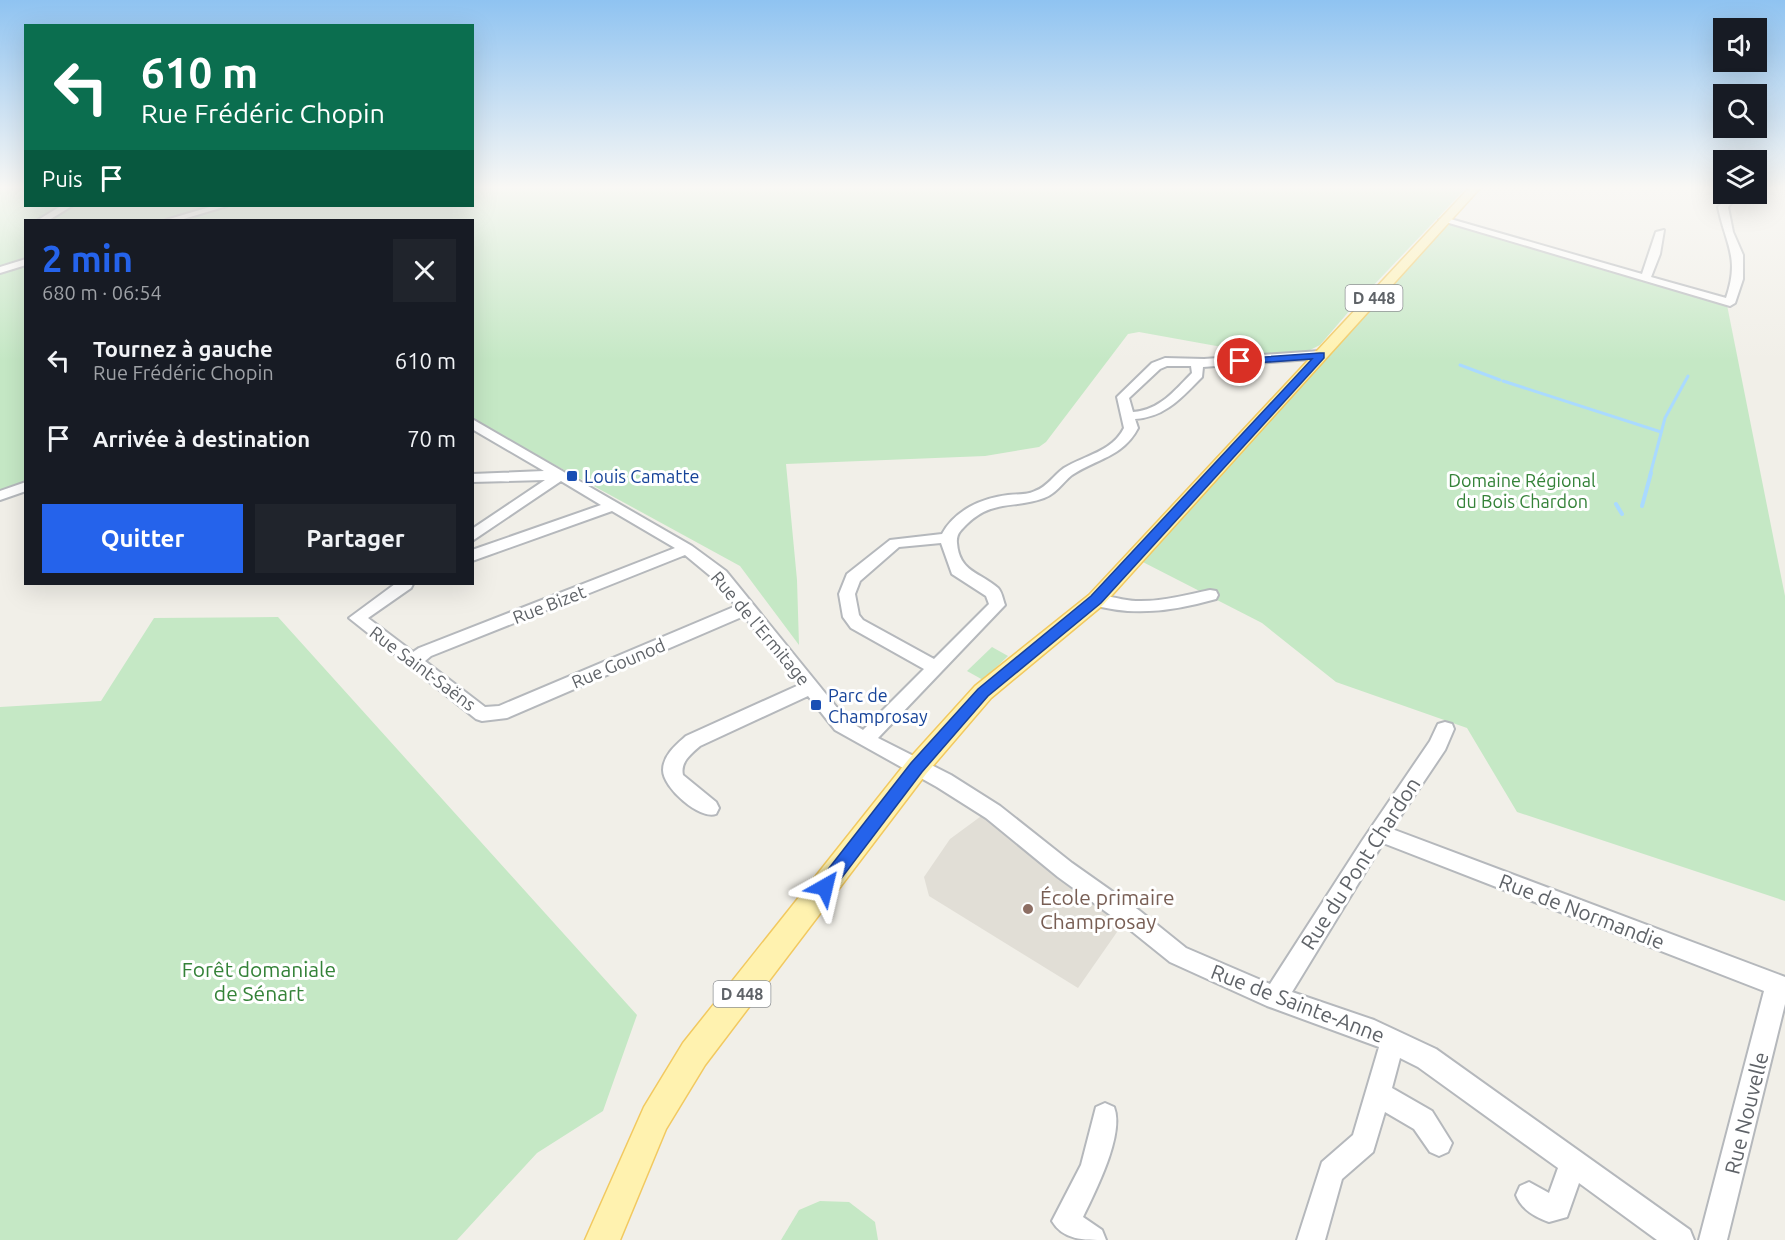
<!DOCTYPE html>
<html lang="fr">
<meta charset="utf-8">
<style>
body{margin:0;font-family:Ubuntu,sans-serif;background:#20242c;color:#f1f3f6;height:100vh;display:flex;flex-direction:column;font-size:22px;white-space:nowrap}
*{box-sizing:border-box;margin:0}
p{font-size:20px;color:#9ea1a6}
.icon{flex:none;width:33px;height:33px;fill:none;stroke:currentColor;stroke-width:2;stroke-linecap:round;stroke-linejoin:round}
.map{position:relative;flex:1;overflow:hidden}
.drawer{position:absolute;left:24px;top:219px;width:450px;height:366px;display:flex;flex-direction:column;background:#171b24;border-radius:0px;box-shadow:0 6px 24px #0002}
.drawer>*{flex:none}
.banner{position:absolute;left:24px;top:24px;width:450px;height:183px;border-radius:0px;box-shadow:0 6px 24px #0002;background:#0b6e4f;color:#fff;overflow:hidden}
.controls{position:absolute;left:1713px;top:18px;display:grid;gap:12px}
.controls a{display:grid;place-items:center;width:54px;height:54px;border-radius:0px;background:#171b24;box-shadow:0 6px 24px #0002;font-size:30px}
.pin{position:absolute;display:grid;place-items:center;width:51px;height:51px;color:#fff;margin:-26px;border:3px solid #fff;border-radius:50%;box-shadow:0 2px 6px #0007}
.me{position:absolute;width:66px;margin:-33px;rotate:37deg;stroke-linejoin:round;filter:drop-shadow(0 0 4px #0008)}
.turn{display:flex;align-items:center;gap:21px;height:126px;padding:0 18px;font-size:27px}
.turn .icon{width:78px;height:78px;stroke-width:2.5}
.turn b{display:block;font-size:42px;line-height:51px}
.then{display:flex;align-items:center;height:57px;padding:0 18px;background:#0003;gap:12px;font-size:22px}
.round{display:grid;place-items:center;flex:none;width:63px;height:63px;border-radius:0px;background:#20242c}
.head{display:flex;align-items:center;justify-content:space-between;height:102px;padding:0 18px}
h1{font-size:36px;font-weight:600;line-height:45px;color:#2563eb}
.primary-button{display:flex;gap:12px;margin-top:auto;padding:12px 18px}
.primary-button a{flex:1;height:69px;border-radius:0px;background:#2563eb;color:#fff;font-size:24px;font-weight:600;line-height:69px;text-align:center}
.primary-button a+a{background:#20242c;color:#f1f3f6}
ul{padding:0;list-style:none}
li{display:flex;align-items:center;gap:18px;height:78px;padding:0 18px}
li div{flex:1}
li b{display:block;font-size:22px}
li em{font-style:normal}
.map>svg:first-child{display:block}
</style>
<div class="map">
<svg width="1785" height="1240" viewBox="0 0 1785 1240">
<rect width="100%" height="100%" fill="#f1efe8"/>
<path fill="#e1ded6" d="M 984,814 L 1124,922 L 1078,988 L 929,896 L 924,877 L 950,839 Z"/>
<g fill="#c5e8c5">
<path d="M 0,187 L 25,187 L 26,206 L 472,206 L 473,187 L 1467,187 L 1351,309 L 1320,345 L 1306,352 L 1235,357 L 1222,347 L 1139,332 L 1128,334 L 1046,442 L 1039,447 L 985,456 L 786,464 L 797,580 L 799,645 L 740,566 L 473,420 L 472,220 L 26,220 L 25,486 L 0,496 Z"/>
<path d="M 1444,220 L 1727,305 L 1785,596 L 1785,901 L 1517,812 L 1467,728 L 1336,682 L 1262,623 L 1135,558 Z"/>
<path d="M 278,617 L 637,1015 L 603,1111 L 537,1153 L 457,1240 L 0,1240 L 0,707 L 101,701 L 154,618 Z"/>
<path d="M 992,647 L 1008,656 L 983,680 L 967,671 Z"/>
<path d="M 820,1201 L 849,1202 L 875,1222 L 878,1240 L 781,1240 L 799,1210 Z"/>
</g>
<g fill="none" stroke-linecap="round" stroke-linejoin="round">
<g stroke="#aadaff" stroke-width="3">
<path d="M 1460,365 L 1500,380"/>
<path d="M 1503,381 L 1661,432"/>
<path d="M 1650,475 L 1665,418 L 1688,376"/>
</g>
<g stroke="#aadaff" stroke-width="4">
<path d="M 1616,504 L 1622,514"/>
<path d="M 1642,506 L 1651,473"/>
</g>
<defs>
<g id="minor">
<path d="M 1731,194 L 1740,194 L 1728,207 L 1733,232 L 1743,255 L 1743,279 L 1735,303 L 1730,306 L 1439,220 L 1447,218 L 1642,274 L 1656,232 L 1664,230 L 1660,254 L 1651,277 L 1726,298 C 1740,257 1726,246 1718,207 Z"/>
<path d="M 61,206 L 72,206 L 49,220 L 38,220 Z"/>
<path d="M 213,206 L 227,206 L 180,220 L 166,220 Z"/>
<path d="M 26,259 L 26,265 L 0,273 L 0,267 Z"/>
<path d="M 1320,351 L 1324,352 L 1324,358 L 1203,367 L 1202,377 C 1182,397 1166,417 1135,419 L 1138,428 C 1123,457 1096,459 1072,475 C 1062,483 1056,494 1044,498 C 1014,509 993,499 967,524 C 961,530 956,534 957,543 C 959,572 980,572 998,588 C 1002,592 1003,600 1005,605 L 878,738 L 951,775 L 1000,806 L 1072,863 L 1140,911 L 1186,948 L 1270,984 L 1362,841 L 1430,741 L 1438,724 L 1445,722 L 1452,724 L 1454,729 L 1445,750 L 1392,829 L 1785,977 L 1785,1004 L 1727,1240 L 1699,1240 L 1764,991 L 1383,843 L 1292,992 L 1374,1020 L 1436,1049 L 1690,1230 L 1694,1240 L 1657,1240 L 1579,1183 L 1567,1217 L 1549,1222 C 1535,1217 1521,1209 1516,1195 L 1520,1186 L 1529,1182 L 1549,1193 L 1558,1168 L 1418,1067 L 1400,1058 L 1392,1088 L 1432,1111 L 1452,1143 L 1448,1152 L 1439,1156 L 1430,1152 L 1414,1129 L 1385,1112 L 1373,1152 L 1342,1179 L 1325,1240 L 1297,1240 L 1322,1162 L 1353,1135 L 1379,1047 L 1267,1006 L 1170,962 L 1124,925 L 1058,877 L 986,818 L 937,787 L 835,730 L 808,696 L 700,746 C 691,754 680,762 683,775 L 716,802 L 719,808 L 716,814 C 700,820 663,788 663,770 C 663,755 677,744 686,736 L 799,685 L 744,616 L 507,718 L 482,721 L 476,719 L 349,618 L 395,584 L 413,584 L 411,588 L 368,618 L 413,652 L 419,648 L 675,548 L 612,511 L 472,561 L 472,550 L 601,505 L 561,481 L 472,541 L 472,529 L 545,480 L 472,482 L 472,474 L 544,471 L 472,429 L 472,419 L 692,546 L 726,571 L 847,720 L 863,730 L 924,669 L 851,628 L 843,617 L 839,594 L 847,574 L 890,540 L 942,534 C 955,510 982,498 1008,495 C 1017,494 1027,495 1035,491 C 1047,487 1054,475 1064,468 C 1085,455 1112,452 1124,428 L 1117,397 L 1152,363 L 1165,358 L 1204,359 ZM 1167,366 L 1191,366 L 1192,373 C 1174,391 1160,410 1133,412 L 1129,398 L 1160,369 ZM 941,543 L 952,574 L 986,596 L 989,604 L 934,659 L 863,620 L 859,615 L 855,594 L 860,581 L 899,547 ZM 685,555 L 714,579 L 736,606 L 499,706 L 485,707 L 425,661 L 431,656 Z"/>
<path d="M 26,482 L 26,491 L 0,500 L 0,491 Z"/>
<path d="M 1210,590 L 1216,591 L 1218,595 L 1216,599 C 1173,611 1133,617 1090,604 L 1088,600 L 1090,596 C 1102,593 1123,601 1136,601 C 1161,602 1186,595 1210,590 Z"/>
<path d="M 1105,1103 L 1114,1107 C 1125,1134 1095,1192 1083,1217 L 1102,1230 L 1106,1240 C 1083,1240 1063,1240 1052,1221 L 1081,1165 L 1096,1107 Z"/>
</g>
<path id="major" d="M 1470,187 L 1481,187 L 1103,605 L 991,698 L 926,774 L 705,1065 L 666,1129 L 620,1240 L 585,1240 L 644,1107 L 683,1043 L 908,760 L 975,686 L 1089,595 Z"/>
</defs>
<use href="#minor" stroke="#b5b8bc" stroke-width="4"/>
<use href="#major" stroke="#f2c960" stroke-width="3"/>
<use href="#minor" fill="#fff" fill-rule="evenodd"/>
<use href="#major" fill="#fff2af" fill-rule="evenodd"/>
</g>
<linearGradient id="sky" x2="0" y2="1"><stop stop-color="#8fc3f1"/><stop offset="0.52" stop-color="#f9f8f5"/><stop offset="1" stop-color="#f9f8f5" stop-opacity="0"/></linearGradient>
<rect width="1785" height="361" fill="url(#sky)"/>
<path fill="#2563eb" stroke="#184099" stroke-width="1.5" d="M 1320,353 L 1324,353 L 1324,358 L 1101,603 L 988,696 L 922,772 L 831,892 L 825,895 L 819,892 L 816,887 L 819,881 L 911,763 L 978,689 L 1091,596 L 1312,359 L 1240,364 L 1236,361 L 1237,359 Z"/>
<g fill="#1a4fb4" stroke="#fff" stroke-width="2">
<rect x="566" y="470" width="12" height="12" rx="3"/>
<rect x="810" y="699" width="12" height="12" rx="3"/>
</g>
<circle fill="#8d6e63" stroke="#fff" stroke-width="2" cx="1028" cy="909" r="6"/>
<g text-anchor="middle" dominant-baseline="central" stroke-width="6" stroke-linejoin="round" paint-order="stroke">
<g fill="#fff" stroke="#8f9295" stroke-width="1.5">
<rect x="1345.5" y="285" width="57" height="26" rx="4.5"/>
<rect x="713.5" y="981" width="57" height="26" rx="4.5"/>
</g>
<g font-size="16" font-weight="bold" fill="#5f6368">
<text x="1374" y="298">D 448</text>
<text x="742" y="994">D 448</text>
</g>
<g font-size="18" fill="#164399" stroke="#fff" text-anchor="start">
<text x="584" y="476">Louis Camatte</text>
<text x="828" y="695">Parc de<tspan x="828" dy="21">Champrosay</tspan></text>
</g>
<g font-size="18" fill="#348238" stroke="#fff">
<text x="1522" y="480">Domaine Régional<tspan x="1522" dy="21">du Bois Chardon</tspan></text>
</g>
<g font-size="18" fill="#5f6368" stroke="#fff">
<text transform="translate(549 604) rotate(-21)">Rue Bizet</text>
<text transform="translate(761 628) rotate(50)">Rue de l'Ermitage</text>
<text transform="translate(618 663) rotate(-23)">Rue Gounod</text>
<text transform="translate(423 668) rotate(37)">Rue Saint-Saëns</text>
</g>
<g font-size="21" fill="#5f6368" stroke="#fff">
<text transform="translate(1360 863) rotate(-57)">Rue du Pont Chardon</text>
<text transform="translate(1582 911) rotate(21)">Rue de Normandie</text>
<text transform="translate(1298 1003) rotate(21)">Rue de Sainte-Anne</text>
<text transform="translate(1746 1113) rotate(-76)">Rue Nouvelle</text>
</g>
<g font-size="21" fill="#785e54" stroke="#fff" text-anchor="start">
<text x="1040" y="897">École primaire<tspan x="1040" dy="24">Champrosay</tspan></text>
</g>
<g font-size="21" fill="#348238" stroke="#fff">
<text x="259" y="969">Forêt domaniale<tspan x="259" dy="24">de Sénart</tspan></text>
</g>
</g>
</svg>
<div class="controls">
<a><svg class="icon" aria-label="sound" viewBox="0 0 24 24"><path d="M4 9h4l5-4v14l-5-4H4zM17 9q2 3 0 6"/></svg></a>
<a><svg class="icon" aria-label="search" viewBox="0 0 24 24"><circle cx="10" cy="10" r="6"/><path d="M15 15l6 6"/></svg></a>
<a><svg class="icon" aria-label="layers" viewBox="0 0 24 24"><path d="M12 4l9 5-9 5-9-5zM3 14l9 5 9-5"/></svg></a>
</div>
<div class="pin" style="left:1240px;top:361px;background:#d93025"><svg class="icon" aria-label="arrive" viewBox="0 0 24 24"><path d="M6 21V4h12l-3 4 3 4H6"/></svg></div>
<svg class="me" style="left:825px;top:887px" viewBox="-20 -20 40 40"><path d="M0-17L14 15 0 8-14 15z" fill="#2563eb" stroke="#fff" stroke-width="4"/></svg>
<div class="banner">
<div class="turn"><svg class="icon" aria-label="left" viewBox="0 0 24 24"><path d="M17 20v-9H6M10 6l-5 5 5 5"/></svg><div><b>610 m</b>Rue Frédéric Chopin</div></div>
<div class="then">Puis<svg class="icon" aria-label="arrive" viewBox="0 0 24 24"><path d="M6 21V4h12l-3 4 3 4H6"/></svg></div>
</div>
<section class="drawer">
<div class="head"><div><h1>2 min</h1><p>680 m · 06:54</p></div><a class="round"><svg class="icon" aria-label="close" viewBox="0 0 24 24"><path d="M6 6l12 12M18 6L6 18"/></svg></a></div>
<ul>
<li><svg class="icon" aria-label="left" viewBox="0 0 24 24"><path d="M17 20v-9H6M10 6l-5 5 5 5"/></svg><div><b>Tournez à gauche</b><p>Rue Frédéric Chopin</p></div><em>610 m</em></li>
<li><svg class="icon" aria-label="arrive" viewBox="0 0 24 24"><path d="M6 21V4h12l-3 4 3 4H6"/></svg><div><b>Arrivée à destination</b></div><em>70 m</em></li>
</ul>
<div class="primary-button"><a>Quitter</a><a>Partager</a></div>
</section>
</div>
